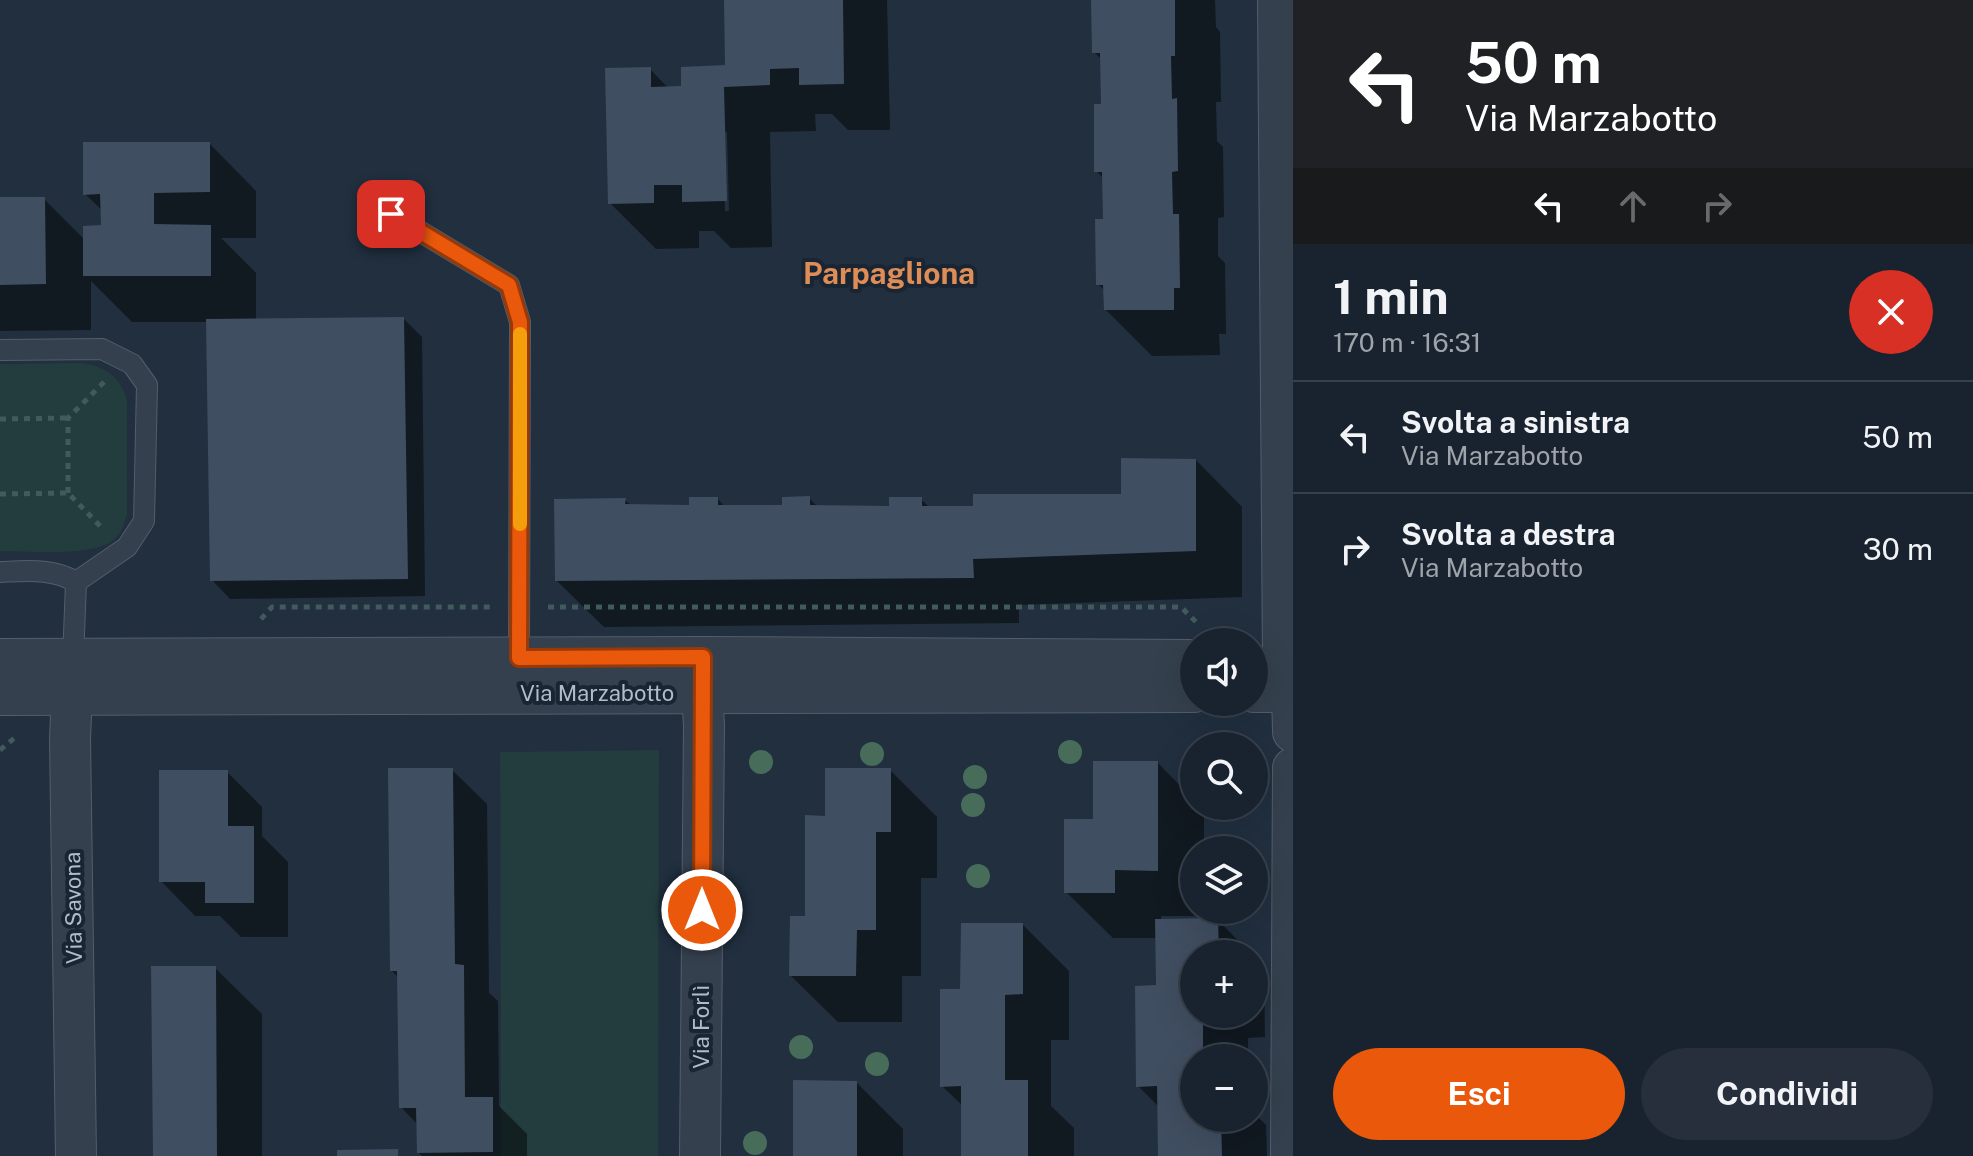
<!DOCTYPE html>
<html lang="it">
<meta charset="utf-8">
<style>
body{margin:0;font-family:"Public Sans",sans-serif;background:#262f3b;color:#f1f3f6;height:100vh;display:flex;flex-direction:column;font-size:30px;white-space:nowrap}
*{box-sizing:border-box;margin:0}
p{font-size:26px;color:#9fa4aa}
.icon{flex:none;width:44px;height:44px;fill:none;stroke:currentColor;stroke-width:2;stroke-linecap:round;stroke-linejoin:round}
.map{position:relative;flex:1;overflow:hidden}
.sheet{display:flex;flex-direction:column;background:#19232f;width:680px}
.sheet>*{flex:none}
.hud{background:#202124;color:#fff;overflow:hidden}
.buttons{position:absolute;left:1180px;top:628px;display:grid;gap:16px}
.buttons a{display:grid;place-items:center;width:88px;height:88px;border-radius:50%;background:#19232f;box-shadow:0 8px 32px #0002,0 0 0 2px #37404b;font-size:40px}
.pin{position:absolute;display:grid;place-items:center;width:68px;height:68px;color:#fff;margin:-34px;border-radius:16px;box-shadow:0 4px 12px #0006}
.me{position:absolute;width:88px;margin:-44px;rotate:0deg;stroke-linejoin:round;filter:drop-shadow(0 0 6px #0008)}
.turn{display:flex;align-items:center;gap:28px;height:168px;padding:0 40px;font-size:36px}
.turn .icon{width:104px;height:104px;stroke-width:2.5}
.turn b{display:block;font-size:56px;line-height:68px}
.lanes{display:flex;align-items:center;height:76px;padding:0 40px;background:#0003;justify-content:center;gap:40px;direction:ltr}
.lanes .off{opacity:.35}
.round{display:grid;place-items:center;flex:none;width:84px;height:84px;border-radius:42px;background:#262f3b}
.head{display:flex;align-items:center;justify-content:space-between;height:136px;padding:0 40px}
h1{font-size:48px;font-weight:700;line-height:60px}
.button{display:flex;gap:16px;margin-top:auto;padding:16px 40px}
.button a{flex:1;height:92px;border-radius:48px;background:#ea580c;color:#fff;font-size:32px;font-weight:700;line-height:92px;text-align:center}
.button a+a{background:#262f3b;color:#f1f3f6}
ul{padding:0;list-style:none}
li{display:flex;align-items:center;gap:24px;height:112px;padding:0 40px;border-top:2px solid #37404b}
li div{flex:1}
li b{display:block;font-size:30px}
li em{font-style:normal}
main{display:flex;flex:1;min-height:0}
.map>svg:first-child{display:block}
</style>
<main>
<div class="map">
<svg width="1293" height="1156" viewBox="0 0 1293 1156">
<rect width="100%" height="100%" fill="#212f3f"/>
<g fill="#233d3f">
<path d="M 84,363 C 107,368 120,377 127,400 L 127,514 C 124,524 121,535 112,541 C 89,557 29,551 0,551 L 0,364 Z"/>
<path d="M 659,750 L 658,1156 L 501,1156 L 500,752 Z"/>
</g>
<g fill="#0007" fill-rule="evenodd">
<path d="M 726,0 L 887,0 L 890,130 L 848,130 L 832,114 L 815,114 L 816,131 L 770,132 L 772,247 L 731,248 L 714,231 L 699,231 L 699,248 L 656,249 L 610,203 L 650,69 L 669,89 L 683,88 L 727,67 ZM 723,132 L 727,132 L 729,211 L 725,211 Z"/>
<path d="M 1093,0 L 1215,0 L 1216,27 L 1220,32 L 1221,102 L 1216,102 L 1217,141 L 1223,147 L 1224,217 L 1218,218 L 1218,256 L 1225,263 L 1226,334 L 1219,334 L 1220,355 L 1152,356 L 1106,310 L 1106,292 L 1098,284 L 1105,221 L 1104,179 L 1096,171 L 1103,106 L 1103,61 L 1094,52 Z"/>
<path d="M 210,144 L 256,191 L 256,238 L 221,238 L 256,273 L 256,320 L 404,319 L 422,337 L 425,596 L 230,599 L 212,580 L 208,322 L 132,322 L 91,281 L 91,330 L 0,331 L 0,199 L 44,199 L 85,240 L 103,227 L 103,211 L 85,194 Z"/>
<path d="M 1196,460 L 1242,507 L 1242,597 L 1019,605 L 1019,623 L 604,627 L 557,581 L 625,500 L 632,506 L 691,507 L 718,499 L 725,507 L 784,507 L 809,498 L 818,507 L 891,508 L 921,499 L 930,508 L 975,508 L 1123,496 Z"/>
<path d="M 1158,763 L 1194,800 L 1194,806 L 1200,806 L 1204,810 L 1204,850 L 1194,850 L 1194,910 L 1204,910 L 1204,916 L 1161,916 L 1161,921 L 1218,920 L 1251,954 L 1194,954 L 1194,1014 L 1254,1014 L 1254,957 L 1264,967 L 1265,1037 L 1248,1038 L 1248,1058 L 1194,1058 L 1194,1118 L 1254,1118 L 1254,1113 L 1266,1125 L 1267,1156 L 1160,1156 L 1159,1107 L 1138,1086 L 1158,987 L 1157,938 L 1113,938 L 1066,892 L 1095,821 Z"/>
<path d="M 452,770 L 487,804 L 489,993 L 498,1001 L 499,1106 L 527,1134 L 527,1156 L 422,1156 L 418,1152 L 418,1125 L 401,1107 L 399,978 L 392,971 Z"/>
<path d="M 890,770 L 937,817 L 937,878 L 921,878 L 921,976 L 902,976 L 902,1022 L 838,1022 L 791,976 L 807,918 L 827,818 Z"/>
<path d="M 227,772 L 262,807 L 262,836 L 288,862 L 288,937 L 241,937 L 220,916 L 195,916 L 161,881 Z"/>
<path d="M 1023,925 L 1069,971 L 1069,1040 L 1051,1040 L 1051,1106 L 1074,1128 L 1074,1156 L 963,1156 L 963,1106 L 942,1086 L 962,991 Z"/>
<path d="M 215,968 L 262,1014 L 262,1156 L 155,1156 Z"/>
<path d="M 857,1083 L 903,1129 L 903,1156 L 795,1156 Z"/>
</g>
<g fill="#404e61">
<path d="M 724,0 L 843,0 L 844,84 L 799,85 L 799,68 L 770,69 L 770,85 L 724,87 L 727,201 L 682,202 L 682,185 L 654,185 L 654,203 L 608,204 L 605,68 L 651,67 L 651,87 L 681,86 L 681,67 L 725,65 Z"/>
<path d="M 1091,0 L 1175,0 L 1175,56 L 1171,56 L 1172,99 L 1177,98 L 1178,171 L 1172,172 L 1173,214 L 1179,214 L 1180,288 L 1174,288 L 1174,310 L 1104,310 L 1103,285 L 1096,285 L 1095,219 L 1103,219 L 1102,172 L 1094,172 L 1094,104 L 1101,104 L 1100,53 L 1092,53 Z"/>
<path d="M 83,142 L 210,142 L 210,192 L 154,193 L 154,224 L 211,225 L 211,276 L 83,276 L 83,226 L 101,225 L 100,194 L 83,195 Z"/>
<path d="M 0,197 L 45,197 L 46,284 L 0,285 Z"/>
<path d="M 404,317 L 408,579 L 210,581 L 206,319 Z"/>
<path d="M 1121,458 L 1196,459 L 1196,551 L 973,559 L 974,578 L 555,581 L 554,499 L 626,498 L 625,504 L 689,505 L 689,497 L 718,497 L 718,505 L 782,505 L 782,497 L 810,496 L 810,505 L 889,506 L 889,497 L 922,497 L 922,506 L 973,506 L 973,494 L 1121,494 Z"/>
<path d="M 1093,761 L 1158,761 L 1158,871 L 1115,870 L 1115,893 L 1064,893 L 1064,819 L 1093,819 Z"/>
<path d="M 388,768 L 453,768 L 455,964 L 464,965 L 465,1097 L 493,1097 L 493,1152 L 417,1153 L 416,1108 L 399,1108 L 397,971 L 390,971 Z"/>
<path d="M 825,768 L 891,768 L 891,832 L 876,832 L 876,930 L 857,930 L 856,976 L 789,976 L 790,916 L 805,916 L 805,815 L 825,816 Z"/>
<path d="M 159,770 L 228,770 L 228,826 L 254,826 L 254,903 L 205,903 L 205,882 L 159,882 Z"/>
<path d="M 1218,918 L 1219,954 L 1194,954 L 1194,1014 L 1203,1014 L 1203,1058 L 1194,1058 L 1194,1118 L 1221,1118 L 1222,1156 L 1158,1156 L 1157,1086 L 1136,1087 L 1135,986 L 1156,985 L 1155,919 Z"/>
<path d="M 961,923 L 1023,923 L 1023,994 L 1005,995 L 1005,1080 L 1028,1080 L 1028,1156 L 961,1156 L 961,1086 L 940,1087 L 940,989 L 960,989 Z"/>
<path d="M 151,966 L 216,966 L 217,1156 L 153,1156 Z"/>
<path d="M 793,1080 L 857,1081 L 857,1156 L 793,1156 Z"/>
<path d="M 398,1149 L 398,1156 L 337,1156 L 337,1150 Z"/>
</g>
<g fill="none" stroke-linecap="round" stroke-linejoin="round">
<defs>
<g id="service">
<path d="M 391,214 L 509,285 L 520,322 L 519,658"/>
<path d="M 0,350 L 102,349 L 132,364 L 147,385 L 144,521 L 127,547 L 76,582"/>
<path d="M 0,572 C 27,571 53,568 76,582"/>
<path d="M 73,660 L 76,582"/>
</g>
<g id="minor">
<path d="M 1278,0 L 1283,660 L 1292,692 L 1293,732"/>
<path d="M 0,659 L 703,657 L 1194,660"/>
<path d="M 73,668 L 70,739 L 76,1156"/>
<path d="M 1254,692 L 1293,692"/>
<path d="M 0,695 L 1194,692"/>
<path d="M 700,1156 L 704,725 L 702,693 L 703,668"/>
<path d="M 1291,1156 L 1293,768"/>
</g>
</defs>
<use href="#service" stroke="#535e6c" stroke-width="22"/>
<use href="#minor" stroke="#535e6c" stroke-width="42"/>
<g stroke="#415a5c" stroke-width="5" stroke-dasharray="6 6" stroke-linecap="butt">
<path d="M 0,419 L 68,418"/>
<path d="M 68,493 L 68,418 L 105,381"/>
<path d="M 0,494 L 68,493 L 104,530"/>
<path d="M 548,607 L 1181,607 L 1196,622"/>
<path d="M 261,619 L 272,607 L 490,607"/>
<path d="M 1224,636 L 1246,635"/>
<path d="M 0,750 L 18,735"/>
</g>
<use href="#service" stroke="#35404e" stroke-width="20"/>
<use href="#minor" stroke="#35404e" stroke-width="40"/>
</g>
<g fill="#476c5a">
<circle cx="1070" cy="752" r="12"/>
<circle cx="872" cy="754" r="12"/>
<circle cx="761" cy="762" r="12"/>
<circle cx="975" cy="777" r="12"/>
<circle cx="973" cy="805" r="12"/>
<circle cx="978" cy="876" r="12"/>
<circle cx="801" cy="1047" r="12"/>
<circle cx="877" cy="1064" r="12"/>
<circle cx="755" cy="1143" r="12"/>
</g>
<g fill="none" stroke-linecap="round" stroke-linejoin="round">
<defs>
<path id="route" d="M 391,214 L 509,285 L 520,322 L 519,658 L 703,657 L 702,910"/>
</defs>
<use href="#route" stroke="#983908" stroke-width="20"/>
<use href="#route" stroke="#ea580c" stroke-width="14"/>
<path stroke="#f59e0b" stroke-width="14" d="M 520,524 L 520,334"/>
</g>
<g text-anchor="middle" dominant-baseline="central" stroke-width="8" stroke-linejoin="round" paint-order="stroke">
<g font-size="22" fill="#b1bbca" stroke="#1a2533">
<text x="597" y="693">Via Marzabotto</text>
<text transform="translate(73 908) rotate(-91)">Via Savona</text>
<text transform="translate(701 1027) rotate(-90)">Via Forlì</text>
</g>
<g font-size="30" font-weight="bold" fill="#de8d57" stroke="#1a2533">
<text x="889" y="273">Parpagliona</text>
</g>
</g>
</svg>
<div class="buttons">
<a><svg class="icon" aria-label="sound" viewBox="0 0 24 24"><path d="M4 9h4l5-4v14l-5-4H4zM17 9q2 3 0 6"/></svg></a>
<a><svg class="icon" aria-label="search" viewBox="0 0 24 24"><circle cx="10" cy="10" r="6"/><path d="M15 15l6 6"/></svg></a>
<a><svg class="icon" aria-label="layers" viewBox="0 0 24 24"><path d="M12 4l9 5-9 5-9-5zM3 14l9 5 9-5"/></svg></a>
<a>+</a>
<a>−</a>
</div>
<div class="pin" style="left:391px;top:214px;background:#d93025"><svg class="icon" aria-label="arrive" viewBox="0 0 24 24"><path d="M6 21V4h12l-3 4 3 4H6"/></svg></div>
<svg class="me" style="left:702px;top:910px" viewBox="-20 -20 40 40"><circle r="17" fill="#ea580c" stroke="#fff" stroke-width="3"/><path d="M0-11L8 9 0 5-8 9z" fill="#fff"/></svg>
</div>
<section class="sheet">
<div class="hud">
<div class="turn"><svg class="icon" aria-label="left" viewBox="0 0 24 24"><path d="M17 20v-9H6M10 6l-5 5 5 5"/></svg><div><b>50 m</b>Via Marzabotto</div></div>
<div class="lanes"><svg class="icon" aria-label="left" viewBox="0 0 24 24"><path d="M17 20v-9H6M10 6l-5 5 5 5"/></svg><svg class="icon off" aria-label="ahead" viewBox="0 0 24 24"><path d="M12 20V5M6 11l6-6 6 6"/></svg><svg class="icon off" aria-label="right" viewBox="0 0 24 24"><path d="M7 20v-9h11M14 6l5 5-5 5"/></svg></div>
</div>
<div class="head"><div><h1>1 min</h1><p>170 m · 16:31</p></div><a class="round" style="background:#d93025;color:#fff"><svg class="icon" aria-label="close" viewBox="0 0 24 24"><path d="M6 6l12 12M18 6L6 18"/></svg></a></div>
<ul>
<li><svg class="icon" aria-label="left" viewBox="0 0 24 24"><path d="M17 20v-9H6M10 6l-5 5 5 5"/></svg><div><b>Svolta a sinistra</b><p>Via Marzabotto</p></div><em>50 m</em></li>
<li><svg class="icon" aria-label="right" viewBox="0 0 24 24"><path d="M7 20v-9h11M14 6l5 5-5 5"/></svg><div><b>Svolta a destra</b><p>Via Marzabotto</p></div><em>30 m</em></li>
</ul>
<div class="button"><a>Esci</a><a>Condividi</a></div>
</section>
</main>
